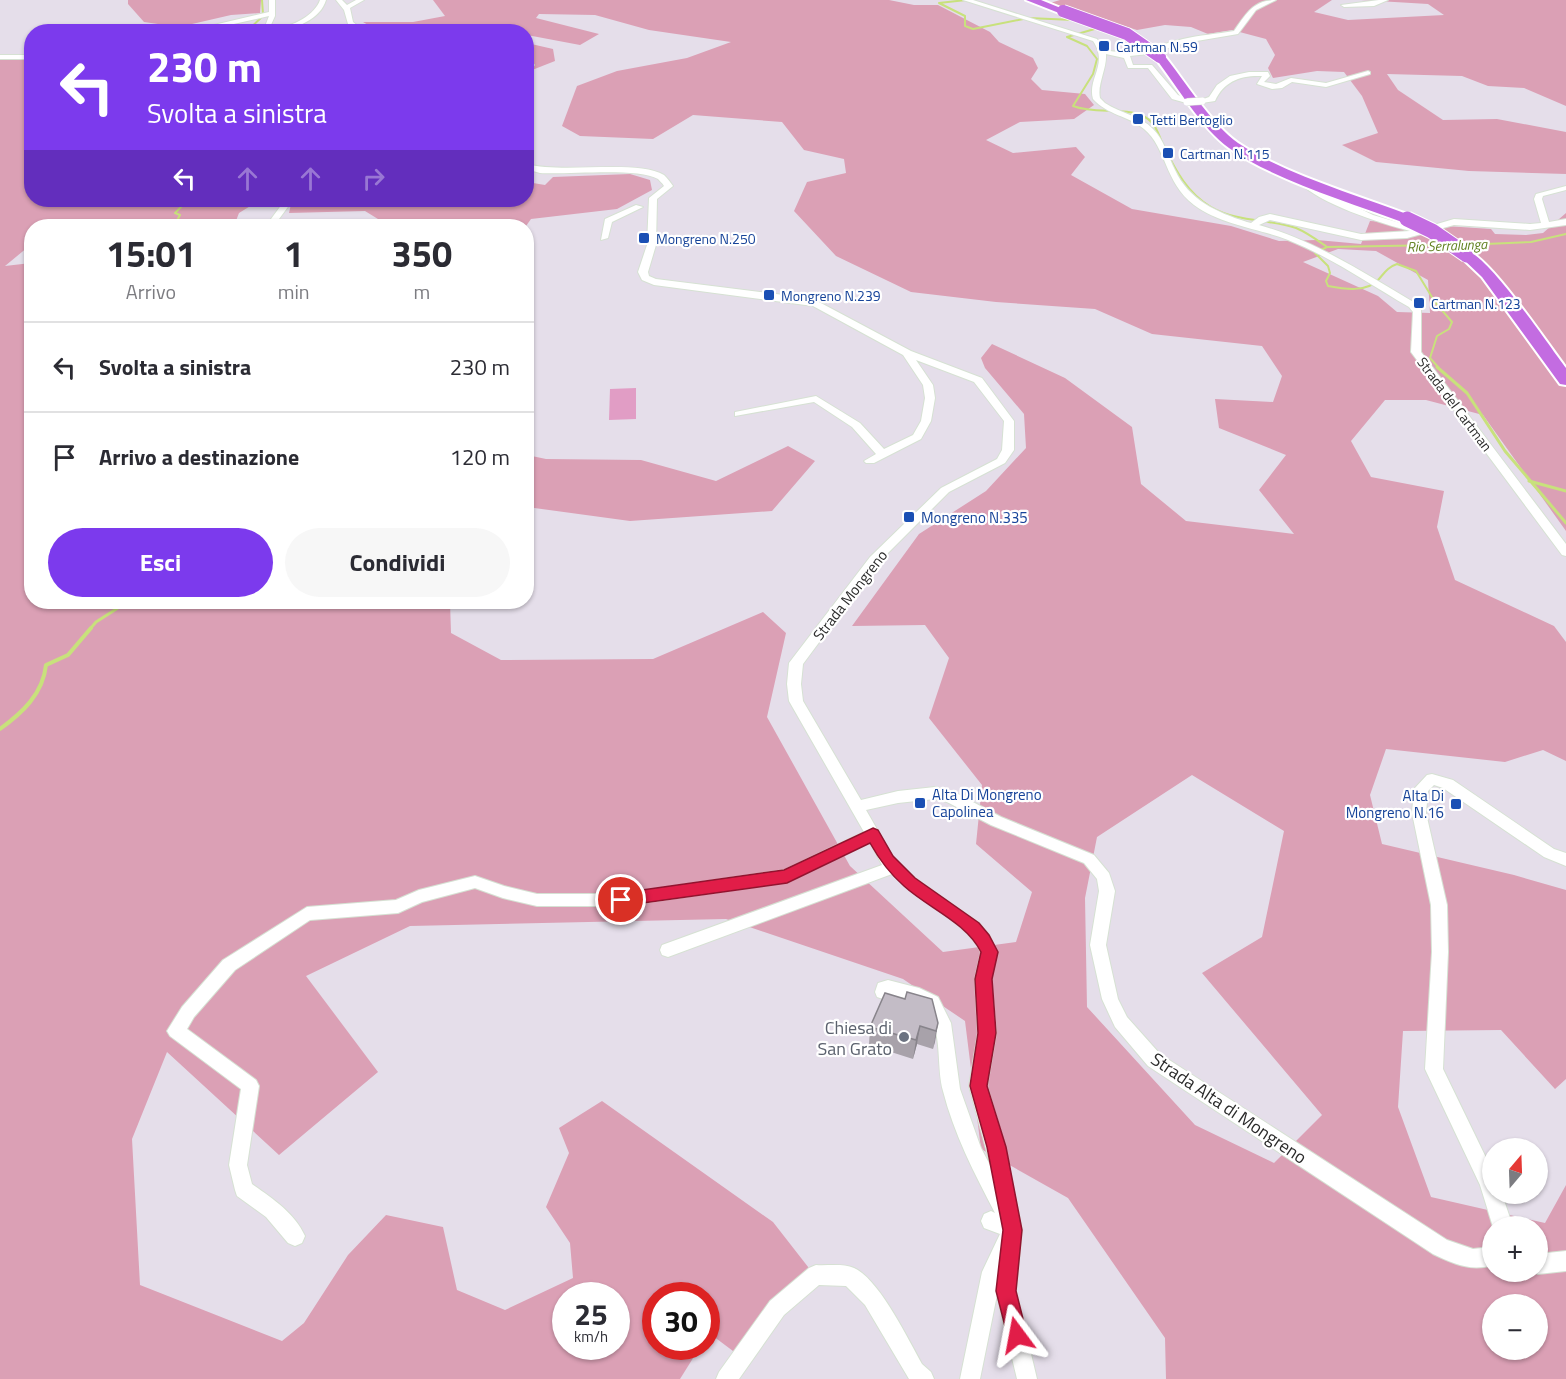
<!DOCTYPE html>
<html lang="it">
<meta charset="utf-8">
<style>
body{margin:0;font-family:"Titillium Web",sans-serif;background:#f7f7f7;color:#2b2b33;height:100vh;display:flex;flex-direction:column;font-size:22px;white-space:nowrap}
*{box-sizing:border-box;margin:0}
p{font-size:20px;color:#7c7c81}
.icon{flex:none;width:33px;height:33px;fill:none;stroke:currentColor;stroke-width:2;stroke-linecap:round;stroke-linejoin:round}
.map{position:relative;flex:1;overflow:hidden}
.panel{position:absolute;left:24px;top:219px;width:510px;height:390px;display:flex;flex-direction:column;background:#fff;border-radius:24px;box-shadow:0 2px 4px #0004}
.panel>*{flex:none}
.top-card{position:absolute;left:24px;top:24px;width:510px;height:183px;border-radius:24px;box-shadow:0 2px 4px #0004;background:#7c3aed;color:#fff;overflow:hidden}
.needle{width:39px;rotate:19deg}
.controls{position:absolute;left:1482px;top:1138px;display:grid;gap:12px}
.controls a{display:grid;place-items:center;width:66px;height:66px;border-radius:50%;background:#fff;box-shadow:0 2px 4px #0004;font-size:30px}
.speed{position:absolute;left:552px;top:1282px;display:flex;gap:12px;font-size:30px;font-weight:700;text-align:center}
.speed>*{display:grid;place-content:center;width:78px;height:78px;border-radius:50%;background:#fff;box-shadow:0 2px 4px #0004;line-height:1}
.speed small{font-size:15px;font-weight:400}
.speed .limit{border:9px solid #d22;background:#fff;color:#111}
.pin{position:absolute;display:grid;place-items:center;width:51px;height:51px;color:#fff;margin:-26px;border:3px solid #fff;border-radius:50%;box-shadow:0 2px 6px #0007}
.me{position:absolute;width:66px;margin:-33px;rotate:347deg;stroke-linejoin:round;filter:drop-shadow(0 0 4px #0008)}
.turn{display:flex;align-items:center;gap:21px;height:126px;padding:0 24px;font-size:27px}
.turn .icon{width:78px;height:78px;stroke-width:2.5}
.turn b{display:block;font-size:42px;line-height:51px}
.lanes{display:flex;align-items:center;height:57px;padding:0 24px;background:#0003;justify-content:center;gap:30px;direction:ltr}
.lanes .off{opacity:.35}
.eta{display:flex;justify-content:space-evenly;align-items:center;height:102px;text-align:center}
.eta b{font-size:36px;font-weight:700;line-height:42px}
.action{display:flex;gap:12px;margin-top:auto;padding:12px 24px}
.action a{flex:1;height:69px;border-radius:36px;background:#7c3aed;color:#fff;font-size:24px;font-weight:700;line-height:69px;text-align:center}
.action a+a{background:#f7f7f7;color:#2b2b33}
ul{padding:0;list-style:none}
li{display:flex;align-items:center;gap:18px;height:90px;padding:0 24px;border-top:2px solid #e1e1e2}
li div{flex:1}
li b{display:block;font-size:22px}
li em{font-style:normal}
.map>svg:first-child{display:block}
</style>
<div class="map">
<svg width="1566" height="1379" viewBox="0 0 1566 1379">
<rect width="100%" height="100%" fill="#e5deea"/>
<g fill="#dba0b5" fill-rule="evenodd">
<path d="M 128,0 L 261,0 L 260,13 L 231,15 L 179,27 L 144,22 L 128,4 Z"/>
<path d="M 433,0 L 889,0 L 914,5 L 938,5 L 990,32 L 999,42 L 1033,58 L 1038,68 L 1031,79 L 1042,90 L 1085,94 L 1094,105 L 1074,119 L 1020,122 L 986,140 L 1013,153 L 1076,147 L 1085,157 L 1071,175 L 1132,209 L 1231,226 L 1279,241 L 1317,240 L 1361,244 L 1370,221 L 1491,229 L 1495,234 L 1526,235 L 1543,233 L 1566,213 L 1566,531 L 1483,415 L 1426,400 L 1385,400 L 1351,441 L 1371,477 L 1444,491 L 1437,527 L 1455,580 L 1554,626 L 1566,642 L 1566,761 L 1543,750 L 1505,762 L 1386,749 L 1370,795 L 1382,844 L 1514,875 L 1566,890 L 1566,1079 L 1555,1089 L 1501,1030 L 1403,1031 L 1398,1107 L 1431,1197 L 1545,1223 L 1566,1185 L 1566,1379 L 1166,1379 L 1165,1338 L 1068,1198 L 981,1149 L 965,1021 L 903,979 L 726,919 L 410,926 L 306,976 L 378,1072 L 279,1155 L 167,1052 L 132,1139 L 140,1285 L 282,1341 L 304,1323 L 348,1255 L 386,1215 L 443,1227 L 457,1290 L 505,1310 L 573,1278 L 570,1243 L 546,1207 L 569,1153 L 559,1128 L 602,1101 L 773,1222 L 812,1272 L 737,1354 L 709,1333 L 707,1337 L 706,1296 L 656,1296 L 656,1347 L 700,1347 L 680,1379 L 0,1379 L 0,59 L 31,54 L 32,200 L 260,200 L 239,213 L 234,226 L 32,226 L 31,247 L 28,247 L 5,266 L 31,263 L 32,602 L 450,602 L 451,633 L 501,660 L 653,659 L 763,612 L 786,633 L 767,717 L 850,866 L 943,952 L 1016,942 L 1032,892 L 976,844 L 982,785 L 929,718 L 949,658 L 925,625 L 852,626 L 919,534 L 986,491 L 1026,448 L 1024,414 L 985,368 L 981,358 L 992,344 L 1065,378 L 1132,427 L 1141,484 L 1186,521 L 1294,534 L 1259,490 L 1286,455 L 1219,428 L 1215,399 L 1273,402 L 1282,376 L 1262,346 L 1152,334 L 1095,309 L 996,302 L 911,292 L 836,256 L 794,211 L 807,182 L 846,173 L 844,159 L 804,150 L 782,122 L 693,115 L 653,139 L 580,136 L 562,126 L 577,86 L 617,71 L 687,58 L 731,42 L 649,30 L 595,15 L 539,14 L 536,18 L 599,34 L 580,45 L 527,35 L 526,32 L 490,28 L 483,32 L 380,32 L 363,22 L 413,22 L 445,16 ZM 1338,249 L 1376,251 L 1428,280 L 1430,313 L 1397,312 L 1378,296 L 1303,262 ZM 1192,775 L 1284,831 L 1262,937 L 1202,973 L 1322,1115 L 1274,1163 L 1195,1125 L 1087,1007 L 1085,898 L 1097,837 ZM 1492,1227 L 1538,1227 L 1538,1272 L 1492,1272 ZM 566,1296 L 616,1296 L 616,1347 L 566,1347 ZM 1492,1305 L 1538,1305 L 1538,1350 L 1492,1350 Z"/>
<path d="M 1060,0 L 1332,0 L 1314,12 L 1348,20 L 1444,15 L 1428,4 L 1361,0 L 1566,0 L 1566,106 L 1524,88 L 1488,86 L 1462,76 L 1387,74 L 1398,90 L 1443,120 L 1497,119 L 1566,132 L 1566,174 L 1469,171 L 1376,162 L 1342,145 L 1378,133 L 1362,96 L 1344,72 L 1317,71 L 1273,78 L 1268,68 L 1275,55 L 1266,39 L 1232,30 L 1208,34 L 1191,27 L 1165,25 L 1137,30 L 1050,3 Z"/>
<path d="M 527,43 L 553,49 L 555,61 L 527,72 Z"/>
<path d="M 630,174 L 650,180 L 652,190 L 617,209 L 531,219 L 526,226 L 376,226 L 378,219 L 365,211 L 289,213 L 292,200 L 526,200 L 527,182 L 545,185 L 553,177 Z"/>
<path d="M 788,446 L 815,461 L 772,511 L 630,521 L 527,507 L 527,455 L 546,459 L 641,460 L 716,481 Z"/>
</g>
<path fill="#e19dc5" d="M 636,388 L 636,419 L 609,420 L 610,389 Z"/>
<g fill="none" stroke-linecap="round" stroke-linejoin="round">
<g stroke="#c8e17c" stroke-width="2">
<path d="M 262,0 L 263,14"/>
<path d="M 966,0 L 939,3 L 965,16 L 965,26 L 973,29 L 1028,18 L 1074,20"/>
<path d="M 1098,28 L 1067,37 L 1087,46 L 1097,59 L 1093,74 L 1073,106 C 1096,115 1123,106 1145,117 C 1156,123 1159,136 1164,147 C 1176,171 1188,194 1211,207 C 1237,222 1268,219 1296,228 C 1308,233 1317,240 1327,247"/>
<path d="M 246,32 L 263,16"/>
<path d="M 174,226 L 180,215 L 175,213 L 188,200"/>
<path d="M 1463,245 L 1531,242 L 1566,234"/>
<path d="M 1439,368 L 1430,358 L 1437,336 L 1449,329 L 1452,322 L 1435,302 L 1416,271 L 1397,264 C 1388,267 1385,272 1379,279 C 1367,293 1344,289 1328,286 L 1326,281 L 1330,273 L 1328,266 L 1315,253 L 1327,247 L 1443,245"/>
</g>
<g stroke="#c8e17c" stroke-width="3">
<path d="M 1437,367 L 1467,393 L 1505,451 L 1566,523"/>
<path d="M 1529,481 L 1566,491"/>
<path d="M 90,629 L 96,622 L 121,606 L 122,602"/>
</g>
<path stroke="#c8e17c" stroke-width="4" d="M 0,729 C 22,713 43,694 46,665 L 68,655 L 91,628"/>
<defs>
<g id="street">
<path d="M 269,0 L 275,0 L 275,16 L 270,27 C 286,31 315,16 320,0 L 326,0 C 320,22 284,35 264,29 L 269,16 L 198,32 L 184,32 L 269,12 Z"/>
<path d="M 336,0 L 342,0 L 347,5 L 356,0 L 364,0 L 350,8 L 353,22 L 366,32 L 358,32 L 348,24 L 344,10 Z"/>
<path d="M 963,0 L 973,0 L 1097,39 L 1104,50 C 1133,56 1155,46 1183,39 C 1199,35 1217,34 1234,31 C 1246,14 1253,0 1276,0 L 1256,10 L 1238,34 L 1185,43 L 1148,54 L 1130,56 L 1133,65 L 1152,65 L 1178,95 L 1190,100 L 1190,104 L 1172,99 L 1148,68 L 1128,68 L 1124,58 L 1106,54 C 1107,69 1097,84 1100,98 L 1105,103 C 1120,113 1141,116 1153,129 C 1164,140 1168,156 1175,170 C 1189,200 1216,212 1247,222 L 1251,223 L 1259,217 L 1270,214 L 1361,234 L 1410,231 C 1380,223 1319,204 1298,181 L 1302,179 L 1313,186 L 1373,215 L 1420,229 L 1454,219 L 1530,224 L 1541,223 L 1534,199 L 1536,194 L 1566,186 L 1566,190 L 1543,196 L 1542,199 L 1549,222 L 1566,219 L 1566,225 L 1530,230 L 1454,225 L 1407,238 L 1361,240 L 1270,220 L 1259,225 C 1316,241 1364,273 1415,303 L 1421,309 L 1421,352 L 1566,544 L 1566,556 L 1562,555 L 1411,352 L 1413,312 L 1409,307 C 1369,284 1331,257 1288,240 C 1257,228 1221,225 1194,205 C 1164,182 1167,148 1144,129 C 1129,116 1107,115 1093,99 C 1087,78 1109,64 1093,41 Z"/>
<path d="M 1379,0 L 1388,0 L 1374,6 L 1344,7 L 1341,5 Z"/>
<rect x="0" y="55" width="32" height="4"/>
<path d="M 526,61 L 534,65 L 526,69 Z"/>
<path d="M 1368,71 L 1370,72 L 1370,74 L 1326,87 L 1292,82 L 1282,88 L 1272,89 L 1257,84 L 1262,76 C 1241,75 1224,81 1215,101 L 1202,103 L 1198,101 L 1209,97 L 1217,85 L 1230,76 L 1249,72 L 1268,72 L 1270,76 L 1264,82 L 1276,84 L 1291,78 L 1326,83 Z"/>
<path d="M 526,164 C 563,174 637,159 664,175 C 667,178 671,183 673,186 L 657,199 L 656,245 L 648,272 L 649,276 L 656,279 L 792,296 L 819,302 L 911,351 L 982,378 L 1014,421 L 1014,450 L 1005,463 L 949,492 L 878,563 L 803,664 L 801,684 L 803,701 L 861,800 L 898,791 L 935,787 L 956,793 L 1001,817 L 1094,855 L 1109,873 L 1115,891 L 1106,945 L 1118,999 L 1127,1017 L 1160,1054 L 1447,1240 L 1473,1249 L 1492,1247 L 1492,1265 C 1471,1272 1452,1263 1433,1254 L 1148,1066 L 1115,1027 L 1102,999 L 1090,945 L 1099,891 L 1097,879 L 1084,863 L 991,825 L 947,802 L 935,799 L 898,803 L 866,810 L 893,857 L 915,878 L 979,923 L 989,935 L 997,952 L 991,979 L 996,1033 L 987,1086 L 1005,1147 L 1022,1230 L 1016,1291 L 1037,1379 L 1017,1379 L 997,1295 L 980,1379 L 960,1379 L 982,1272 L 1000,1234 L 984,1228 L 981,1221 L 984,1214 L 991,1211 L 995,1213 C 974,1173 954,1134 943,1091 C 936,1065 943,1033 927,1010 C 921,999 901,998 890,995 L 883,999 L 877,997 L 875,992 L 878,983 L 888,980 L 919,988 L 938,997 L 951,1023 L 960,1089 L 981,1148 L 991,1167 L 969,1086 L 978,1033 L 975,979 L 981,952 C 966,922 917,899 892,874 L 668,957 L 662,955 L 660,950 L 662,945 L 882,865 L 870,842 L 787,882 L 621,906 L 537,906 L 503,898 L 475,888 L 422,902 L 398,913 L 310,920 L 235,970 L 194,1017 L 187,1029 L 256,1080 L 259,1086 L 247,1165 L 252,1184 C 272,1198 295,1213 305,1236 L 302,1243 L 295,1246 L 288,1243 L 266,1217 L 237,1196 L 235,1190 L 229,1165 L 241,1089 L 170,1036 L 167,1031 L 182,1007 L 223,960 L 307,907 L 396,900 L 419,890 L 475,876 L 504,886 L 537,894 L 621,894 L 785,870 L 864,832 L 789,701 L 787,684 L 789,663 L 870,557 L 941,488 L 997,459 L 1002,450 L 1004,421 L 974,382 L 916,360 L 933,385 L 935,398 L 931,421 L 921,439 L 874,463 L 866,463 L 864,461 L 876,454 L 852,427 L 814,402 L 735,416 L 735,412 L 816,396 L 860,423 L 884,449 L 913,435 L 921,421 L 925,398 L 923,385 L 903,355 L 813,306 L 654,285 L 642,280 L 638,272 L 647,245 L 649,198 L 664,186 C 664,185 658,179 658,179 C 638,167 566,175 540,173 L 526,169 Z"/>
<path d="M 285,200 L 293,200 L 279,219 L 279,226 L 271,226 L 271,219 Z"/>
<path d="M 636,205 L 643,207 L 612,222 L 608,238 L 601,240 L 605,219 Z"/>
<path d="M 1432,774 L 1453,780 L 1554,849 L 1566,853 L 1566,866 L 1544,857 L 1443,788 L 1434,785 L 1428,791 L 1426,813 L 1447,905 L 1448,952 L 1443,1069 L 1492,1170 L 1492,1194 L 1502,1194 L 1513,1227 L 1493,1227 L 1480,1185 L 1425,1069 L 1432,952 L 1431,905 L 1412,813 L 1414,789 L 1427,775 Z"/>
<path d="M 1566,1251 L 1566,1271 L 1538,1274 L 1534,1272 L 1538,1272 L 1538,1254 Z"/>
<path d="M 816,1265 C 827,1266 843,1263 854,1268 C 879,1279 908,1339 922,1364 L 931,1372 L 934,1379 L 909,1379 L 865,1305 L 846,1286 L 819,1285 L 784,1315 L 739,1379 L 716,1379 L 719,1372 L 770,1301 L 809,1268 Z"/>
</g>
<g id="primary">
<path d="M 1026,0 L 1041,0 L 1068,11 L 1067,13 L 1059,13 Z"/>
<path d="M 1160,54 L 1164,55 C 1184,80 1212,125 1238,143 C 1286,175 1358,195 1412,216 L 1414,219 L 1407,223 L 1402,222 C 1349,202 1274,180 1229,148 C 1203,130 1176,85 1156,59 L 1156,55 Z"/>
<path d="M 1467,251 C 1489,256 1549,346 1566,368 L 1566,385 L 1560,384 L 1482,277 L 1462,258 L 1460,255 Z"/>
</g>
</defs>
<use href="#street" stroke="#d6e1d3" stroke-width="2"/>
<use href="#primary" stroke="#fff" stroke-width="4"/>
<use href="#street" fill="#fff" fill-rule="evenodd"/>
<use href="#primary" fill="#c36ce1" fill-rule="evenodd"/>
<defs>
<path id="street-bridge" d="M 1187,102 L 1202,101"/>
<path id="primary-bridge-far1" d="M 1063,11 L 1127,34 L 1160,57"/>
<path id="primary-bridge" d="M 1407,219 L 1432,231 L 1467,255"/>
</defs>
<use href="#street-bridge" stroke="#d6e1d3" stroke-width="8" stroke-linecap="butt"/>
<use href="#primary-bridge-far1" stroke="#fff" stroke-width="14" stroke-linecap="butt"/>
<use href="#primary-bridge" stroke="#fff" stroke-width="17" stroke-linecap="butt"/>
<use href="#street-bridge" stroke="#fff" stroke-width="7"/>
<use href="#primary-bridge-far1" stroke="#c36ce1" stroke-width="12"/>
<use href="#primary-bridge" stroke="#c36ce1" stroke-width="15"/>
</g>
<path fill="#a8a2aa" d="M 938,1023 L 933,1049 L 917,1044 L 913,1059 L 869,1045 L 870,1027 Z"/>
<g fill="#88848b">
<path d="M 938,1023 L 935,1042 L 933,1049 L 936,1031 Z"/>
<path d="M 920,1026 L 917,1044 L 913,1059 L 916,1040 Z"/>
</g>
<path fill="#c3bcc6" stroke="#88848b" stroke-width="1.5" d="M 907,992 L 932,999 L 938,1023 L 936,1031 L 920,1026 L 916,1040 L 870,1027 L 885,993 L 905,999 Z"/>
<path fill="#e11d48" stroke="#92132f" stroke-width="1.5" d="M 873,828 L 878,830 L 893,856 L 915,878 L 979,923 L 989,935 L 998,952 L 992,979 L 996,1033 L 987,1086 L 1006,1147 L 1022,1230 L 1016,1291 L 1027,1335 L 1024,1342 L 1017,1345 L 1009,1342 L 996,1291 L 1003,1230 L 987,1147 L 970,1086 L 978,1033 L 975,979 L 981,952 C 966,922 928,908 904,886 C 889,873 879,859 870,843 L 787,883 L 621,906 L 615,904 L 613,900 L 615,895 L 621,893 L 784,870 Z"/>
<g fill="#1a4fb4" stroke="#fff" stroke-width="2">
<rect x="1098" y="40" width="12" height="12" rx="3"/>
<rect x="1132" y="113" width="12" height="12" rx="3"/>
<rect x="1162" y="147" width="12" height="12" rx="3"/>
<rect x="638" y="232" width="12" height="12" rx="3"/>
<rect x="763" y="289" width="12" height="12" rx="3"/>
<rect x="1413" y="297" width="12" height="12" rx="3"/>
<rect x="903" y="511" width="12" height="12" rx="3"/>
<rect x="914" y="797" width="12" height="12" rx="3"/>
<rect x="1450" y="798" width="12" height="12" rx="3"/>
</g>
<circle fill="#6b7280" stroke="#fff" stroke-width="2" cx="904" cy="1037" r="6"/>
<g text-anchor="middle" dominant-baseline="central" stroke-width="4.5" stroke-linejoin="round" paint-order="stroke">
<g font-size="14" fill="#164399" stroke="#fff" text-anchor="start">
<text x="1116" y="46">Cartman N.59</text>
<text x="1150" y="119">Tetti Bertoglio</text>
<text x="1180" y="153">Cartman N.115</text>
<text x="656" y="238">Mongreno N.250</text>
<text x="781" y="295">Mongreno N.239</text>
<text x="1431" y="303">Cartman N.123</text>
</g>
<g font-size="14" font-style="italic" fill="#5e7f1c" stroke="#fff">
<text transform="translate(1447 245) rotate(-2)">Rio Serralunga</text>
</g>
<g font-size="14" fill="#2a2a2a" stroke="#fff">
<text transform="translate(1455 404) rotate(53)">Strada del Cartman</text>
</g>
<g font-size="15" fill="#164399" stroke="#fff" text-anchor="start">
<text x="921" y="517">Mongreno N.335</text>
<text x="932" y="794">Alta Di Mongreno<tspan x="932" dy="17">Capolinea</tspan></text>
<text x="1444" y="795" text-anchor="end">Alta Di<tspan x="1444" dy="17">Mongreno N.16</tspan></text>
</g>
<g font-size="15" fill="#2a2a2a" stroke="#fff">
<text transform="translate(850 595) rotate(-52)">Strada Mongreno</text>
</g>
<g font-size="18" fill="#5b616d" stroke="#fff" text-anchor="end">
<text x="892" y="1027">Chiesa di<tspan x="892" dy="21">San Grato</tspan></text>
</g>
<g font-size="18" fill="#2a2a2a" stroke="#fff">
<text transform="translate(1229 1108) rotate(34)">Strada Alta di Mongreno</text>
</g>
</g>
</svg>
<div class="controls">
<a><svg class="needle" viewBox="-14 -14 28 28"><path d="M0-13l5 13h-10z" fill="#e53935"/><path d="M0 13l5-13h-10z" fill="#7c7c81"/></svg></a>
<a>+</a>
<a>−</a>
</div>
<div class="speed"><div>25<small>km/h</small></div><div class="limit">30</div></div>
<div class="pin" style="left:621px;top:900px;background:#d93025"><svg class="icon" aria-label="arrive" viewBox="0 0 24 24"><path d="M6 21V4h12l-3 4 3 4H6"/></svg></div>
<svg class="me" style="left:1017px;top:1335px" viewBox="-20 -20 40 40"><path d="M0-17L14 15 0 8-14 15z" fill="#e11d48" stroke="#fff" stroke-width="4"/></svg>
<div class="top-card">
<div class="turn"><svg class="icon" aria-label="left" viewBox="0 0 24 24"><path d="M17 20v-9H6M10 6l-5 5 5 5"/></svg><div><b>230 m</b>Svolta a sinistra</div></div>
<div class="lanes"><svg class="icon" aria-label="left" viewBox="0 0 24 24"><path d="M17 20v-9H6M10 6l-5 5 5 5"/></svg><svg class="icon off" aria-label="ahead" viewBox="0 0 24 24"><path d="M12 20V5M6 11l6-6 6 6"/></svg><svg class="icon off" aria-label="ahead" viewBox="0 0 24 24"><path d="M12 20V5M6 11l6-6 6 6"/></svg><svg class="icon off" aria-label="right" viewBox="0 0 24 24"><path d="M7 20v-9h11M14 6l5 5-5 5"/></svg></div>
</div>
<section class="panel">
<div class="eta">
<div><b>15:01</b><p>Arrivo</p></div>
<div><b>1</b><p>min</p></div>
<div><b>350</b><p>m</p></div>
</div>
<ul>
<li><svg class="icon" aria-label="left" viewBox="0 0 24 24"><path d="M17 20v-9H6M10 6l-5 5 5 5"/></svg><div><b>Svolta a sinistra</b></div><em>230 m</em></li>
<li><svg class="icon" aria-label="arrive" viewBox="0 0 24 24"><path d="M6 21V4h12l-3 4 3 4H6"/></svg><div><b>Arrivo a destinazione</b></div><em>120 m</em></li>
</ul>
<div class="action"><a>Esci</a><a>Condividi</a></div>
</section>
</div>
